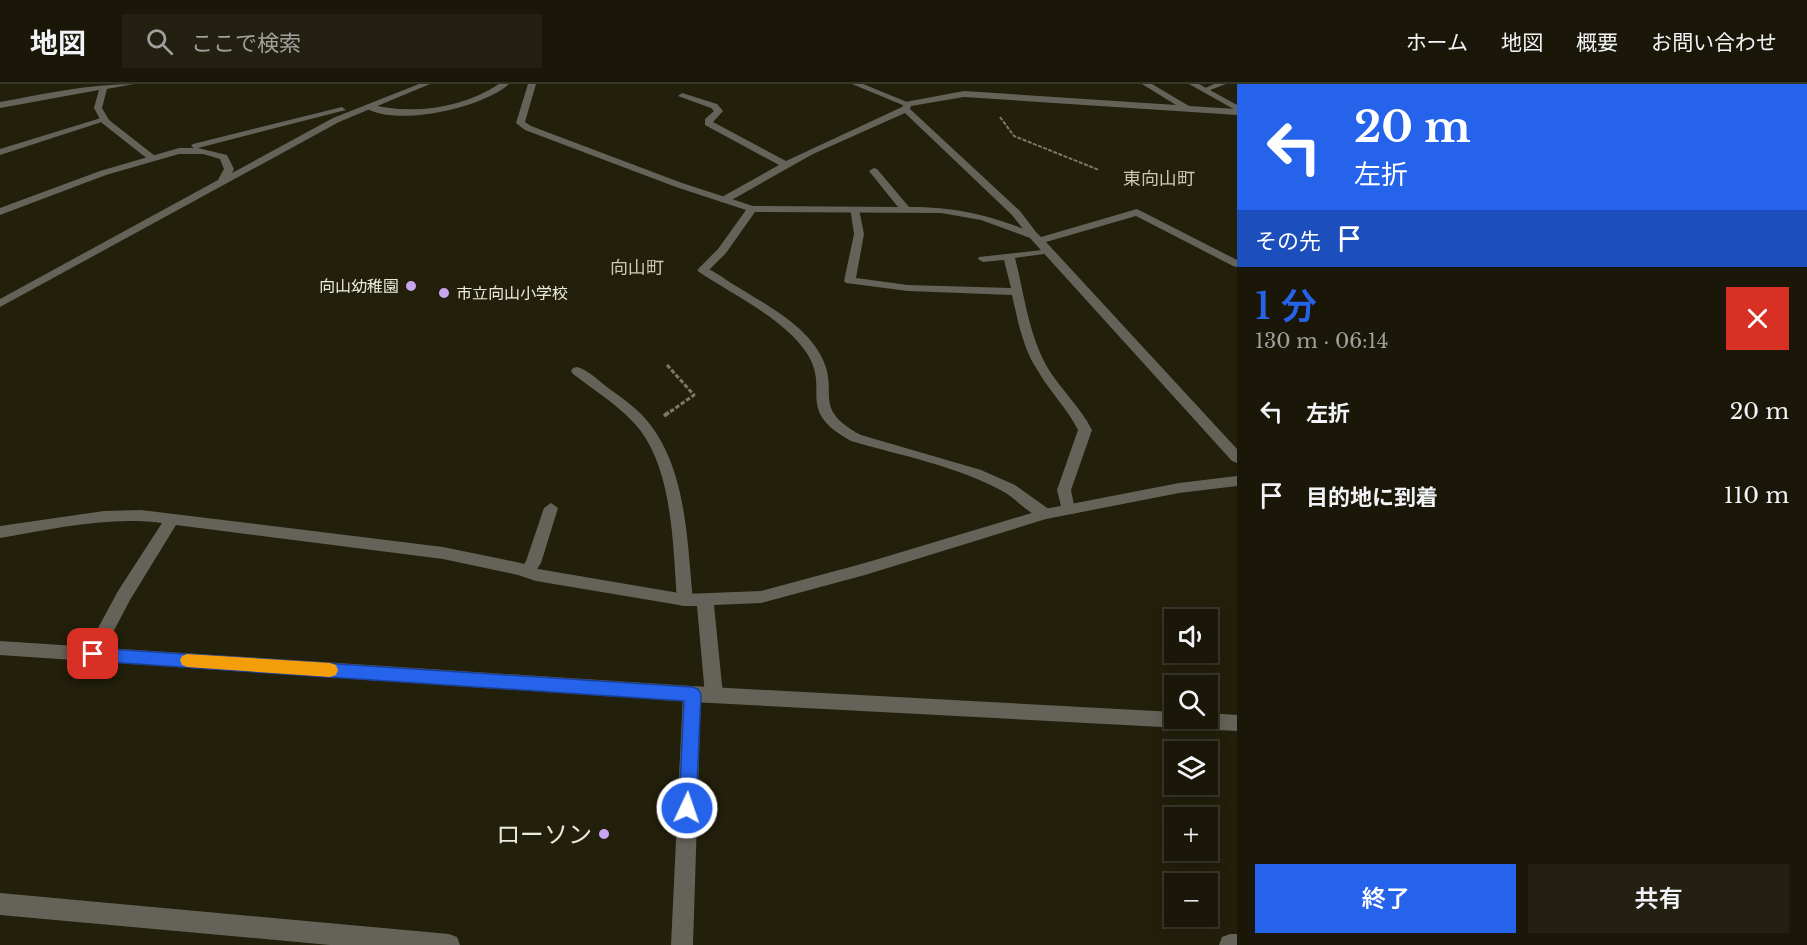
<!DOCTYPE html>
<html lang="ja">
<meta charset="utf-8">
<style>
body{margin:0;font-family:"Libre Baskerville","Noto Sans JP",serif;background:#232012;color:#f1f3f6;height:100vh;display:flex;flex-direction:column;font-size:22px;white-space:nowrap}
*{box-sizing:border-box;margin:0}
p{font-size:20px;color:#9f9f9c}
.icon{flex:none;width:33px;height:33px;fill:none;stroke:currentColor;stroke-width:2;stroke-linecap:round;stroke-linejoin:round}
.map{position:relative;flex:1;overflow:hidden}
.panel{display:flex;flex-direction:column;background:#1a1708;width:570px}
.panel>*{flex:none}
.top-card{background:#2563eb;color:#fff;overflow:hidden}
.controls{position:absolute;left:1164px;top:525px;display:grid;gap:12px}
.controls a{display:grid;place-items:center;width:54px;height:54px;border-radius:0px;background:#1a1708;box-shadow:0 3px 15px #0003,0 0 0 2px #383629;font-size:30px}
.pin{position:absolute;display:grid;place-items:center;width:51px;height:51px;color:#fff;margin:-26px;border-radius:12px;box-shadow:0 3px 9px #0006}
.me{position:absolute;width:66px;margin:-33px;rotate:3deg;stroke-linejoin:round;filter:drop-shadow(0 0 4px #0008)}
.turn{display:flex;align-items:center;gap:21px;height:126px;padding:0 18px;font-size:27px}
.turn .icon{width:78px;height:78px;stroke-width:2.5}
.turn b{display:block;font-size:42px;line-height:51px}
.then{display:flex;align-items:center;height:57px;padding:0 18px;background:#0003;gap:12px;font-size:22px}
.round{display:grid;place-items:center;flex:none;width:63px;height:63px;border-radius:0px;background:#232012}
.head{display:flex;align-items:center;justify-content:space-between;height:102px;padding:0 18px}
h1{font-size:36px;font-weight:600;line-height:45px;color:#2563eb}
.action{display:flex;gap:12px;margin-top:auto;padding:12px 18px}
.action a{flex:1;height:69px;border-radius:0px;background:#2563eb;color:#fff;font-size:24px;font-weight:600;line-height:69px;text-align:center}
.action a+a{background:#232012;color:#f1f3f6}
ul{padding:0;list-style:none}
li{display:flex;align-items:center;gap:18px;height:84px;padding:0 18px}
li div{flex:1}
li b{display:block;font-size:22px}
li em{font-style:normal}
header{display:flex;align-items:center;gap:36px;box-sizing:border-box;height:84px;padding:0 30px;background:#1a1708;border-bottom:2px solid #383629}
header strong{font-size:28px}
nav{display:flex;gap:33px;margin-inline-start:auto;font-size:21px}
.search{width:420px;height:54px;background:#232012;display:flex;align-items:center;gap:15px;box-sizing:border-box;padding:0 21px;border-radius:0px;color:#9f9f9c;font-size:22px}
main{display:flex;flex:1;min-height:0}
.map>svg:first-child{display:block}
</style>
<header>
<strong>地図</strong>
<div class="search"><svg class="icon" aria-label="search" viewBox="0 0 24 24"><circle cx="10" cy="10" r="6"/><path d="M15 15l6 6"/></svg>ここで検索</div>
<nav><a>ホーム</a><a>地図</a><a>概要</a><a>お問い合わせ</a></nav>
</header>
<main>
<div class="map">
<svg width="1237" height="861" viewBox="0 0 1237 861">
<rect width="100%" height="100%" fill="#221f0b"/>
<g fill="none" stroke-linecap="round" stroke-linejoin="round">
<path stroke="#7a7867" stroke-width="2" stroke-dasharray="4 1.5" stroke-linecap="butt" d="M 1000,33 L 1014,52 L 1099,86"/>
<path stroke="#7a7867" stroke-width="3" stroke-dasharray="4.5 2" stroke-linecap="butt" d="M 667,281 L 694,311 L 670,328"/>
<path stroke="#7a7867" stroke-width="4" stroke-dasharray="6 3" stroke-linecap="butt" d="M 664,332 L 672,326"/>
<g fill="#646359" fill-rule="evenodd">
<path d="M 1142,0 L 1152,0 L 1189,22 L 1237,25 L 1237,31 L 964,13 L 911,22 L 910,25 L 1020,127 L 1039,152 L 1034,155 L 1030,154 L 1012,131 L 905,29 L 813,70 L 728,118 L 720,118 L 720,114 L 779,81 L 705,41 L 705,35 L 714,27 L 711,24 L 678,12 L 682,9 L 717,20 L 723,27 L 713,38 L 786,77 L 902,23 L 905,18 L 964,7 L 1176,21 Z"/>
<path d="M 1214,0 L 1226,0 L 1205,8 L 1201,6 Z"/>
<path d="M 101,34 L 108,36 L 0,71 L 0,65 Z"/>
<path d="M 850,123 L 859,125 L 864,150 L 856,194 L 908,201 L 1011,204 L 1004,176 L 983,178 L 978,175 L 979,173 L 1051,165 L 1051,169 L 1015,174 C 1024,209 1028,247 1046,281 C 1059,304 1080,322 1092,346 L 1071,406 L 1075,426 L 1073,430 L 1063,430 L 1057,406 L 1078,346 C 1067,324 1050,308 1038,287 C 1023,265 1018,237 1012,211 L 908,207 L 846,199 L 844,197 L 854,150 Z"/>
<path d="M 703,183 C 713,186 722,193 731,199 C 761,218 802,238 820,270 C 842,309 809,323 861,351 L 981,386 L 1015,401 L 1050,426 L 1052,430 L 1050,434 C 1035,438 1017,415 1004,408 C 958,382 902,372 851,357 C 793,325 832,306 806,268 C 784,235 732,210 699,188 L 697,186 Z"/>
<path d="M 577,283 C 589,286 601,299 611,306 C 625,316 639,326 649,339 C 687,387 687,458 693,516 L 691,521 L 685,522 L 679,521 L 677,516 C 673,464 673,389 640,346 C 622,323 595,307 573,290 L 571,287 L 573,284 Z"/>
<path d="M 551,419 L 558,424 L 541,479 L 533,491 L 521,491 L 519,487 L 526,477 L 544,424 Z"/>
</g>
<g fill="#646359" fill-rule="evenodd">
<path d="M 134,0 L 107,5 L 102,24 L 109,36 L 155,72 L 155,76 L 149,76 L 102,39 L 94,24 L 99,6 L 0,24 L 0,18 C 44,10 89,0 134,0 Z"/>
<path d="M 499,0 L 509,0 C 483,24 395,44 364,23 L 368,20 C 412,31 461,25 499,0 Z"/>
<path d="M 528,0 L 536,0 L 525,38 L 531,42 L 682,99 L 753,122 L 898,123 L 869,87 L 874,84 L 877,85 L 909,123 C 961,123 990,132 1038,150 L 1041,153 L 1137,125 L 1237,176 L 1237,183 L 1233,182 L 1136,132 L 1046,158 L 1237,365 L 1237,379 L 1232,377 L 1030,154 L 981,136 L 941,129 L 755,128 L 726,169 L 707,188 L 699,188 L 699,184 L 718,165 L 746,126 L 676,103 L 525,46 L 516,39 Z"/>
<path d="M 852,0 L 863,0 L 912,20 L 905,22 Z"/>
<path d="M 1189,0 L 1199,0 L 1237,21 L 1237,27 Z"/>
<path d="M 1237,392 L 1237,402 L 1179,409 L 1046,435 L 865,491 L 761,519 L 714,521 L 723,611 L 720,616 L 714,619 L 708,616 L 705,611 L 697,522 L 685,522 L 536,497 L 518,491 L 443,475 L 176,441 L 130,516 L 99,575 L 93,577 L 87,575 L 84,570 L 118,507 L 162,439 C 108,432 53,445 0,454 L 0,442 L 104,427 L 141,426 L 443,463 L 521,479 L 538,485 L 685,510 L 761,507 L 865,479 L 1045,425 L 1179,399 Z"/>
<path d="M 692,602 L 698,605 L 701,610 L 693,861 L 671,861 L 683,610 L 686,605 Z"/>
<path d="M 0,809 L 449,850 L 457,853 L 460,861 L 330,861 L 0,831 Z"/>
<path d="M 1230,850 L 1237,850 L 1237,861 L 1219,861 L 1222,853 Z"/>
</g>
<g fill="#646359" fill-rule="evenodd">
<path d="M 419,0 L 430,0 L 339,38 L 0,223 L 0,215 L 218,96 L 224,85 L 220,75 L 203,70 L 179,70 L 106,91 L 0,131 L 0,124 L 100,87 L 179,64 L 194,64 L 191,62 L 193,60 L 342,23 L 346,26 L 198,64 L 227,71 L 234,85 L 232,89 L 333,34 Z"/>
<path d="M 0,557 L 692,602 L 1174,628 L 1174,634 L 1208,634 L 1208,629 L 1237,631 L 1237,647 L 692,618 L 0,571 Z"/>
</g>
</g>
<path fill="#2563eb" stroke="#184099" stroke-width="1.5" d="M 93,564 L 692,603 L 698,605 L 701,610 L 696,724 L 694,730 L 687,733 L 681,730 L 679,724 L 684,617 L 93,577 L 87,575 L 85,570 L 87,566 Z"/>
<path fill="#f59e0b" d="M 187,570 L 330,579 L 336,581 L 338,586 L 336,591 L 330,593 L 187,583 L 182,581 L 180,576 L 182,572 Z"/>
<g fill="#c8a6ef" stroke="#221f0b" stroke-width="2">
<circle cx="411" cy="202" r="6"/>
<circle cx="444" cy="209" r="6"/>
<circle cx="604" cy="750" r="6"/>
</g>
<g text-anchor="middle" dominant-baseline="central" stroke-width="6" stroke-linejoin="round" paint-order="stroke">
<g font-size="16" fill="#ebeadd" stroke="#221f0b" text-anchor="end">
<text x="399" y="202">向山幼稚園</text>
<text x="456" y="209" text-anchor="start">市立向山小学校</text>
</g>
<g font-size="18" fill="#cbc8af" stroke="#221f0b">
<text x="1159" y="95">東向山町</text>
<text x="637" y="184">向山町</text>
</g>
<g font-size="24" fill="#ebeadd" stroke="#221f0b" text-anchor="end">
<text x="592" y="750">ローソン</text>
</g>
</g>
</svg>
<div class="controls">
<a><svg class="icon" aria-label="sound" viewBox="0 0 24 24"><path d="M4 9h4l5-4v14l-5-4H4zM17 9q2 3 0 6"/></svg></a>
<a><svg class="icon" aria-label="search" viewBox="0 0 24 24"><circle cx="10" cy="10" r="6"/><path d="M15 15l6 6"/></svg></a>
<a><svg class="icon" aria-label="layers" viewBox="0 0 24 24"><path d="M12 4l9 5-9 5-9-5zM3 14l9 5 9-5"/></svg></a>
<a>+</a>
<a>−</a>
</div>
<div class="pin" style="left:93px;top:570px;background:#d93025"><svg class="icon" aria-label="arrive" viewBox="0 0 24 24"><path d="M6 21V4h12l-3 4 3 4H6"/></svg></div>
<svg class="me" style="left:687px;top:724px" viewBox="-20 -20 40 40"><circle r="17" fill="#2563eb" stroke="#fff" stroke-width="3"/><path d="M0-11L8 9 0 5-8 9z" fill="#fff"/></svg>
</div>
<section class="panel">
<div class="top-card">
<div class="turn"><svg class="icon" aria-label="left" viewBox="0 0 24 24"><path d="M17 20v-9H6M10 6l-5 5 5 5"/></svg><div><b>20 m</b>左折</div></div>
<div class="then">その先<svg class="icon" aria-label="arrive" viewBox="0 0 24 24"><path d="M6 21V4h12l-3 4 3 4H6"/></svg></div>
</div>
<div class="head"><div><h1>1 分</h1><p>130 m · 06:14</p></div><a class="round" style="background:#d93025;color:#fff"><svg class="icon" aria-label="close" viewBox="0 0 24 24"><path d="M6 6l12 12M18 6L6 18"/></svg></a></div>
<ul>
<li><svg class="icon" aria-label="left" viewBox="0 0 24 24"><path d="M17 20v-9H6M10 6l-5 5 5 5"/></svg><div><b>左折</b></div><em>20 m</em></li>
<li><svg class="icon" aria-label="arrive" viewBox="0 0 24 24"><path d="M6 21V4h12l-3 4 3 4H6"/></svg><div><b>目的地に到着</b></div><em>110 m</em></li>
</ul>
<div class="action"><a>終了</a><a>共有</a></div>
</section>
</main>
